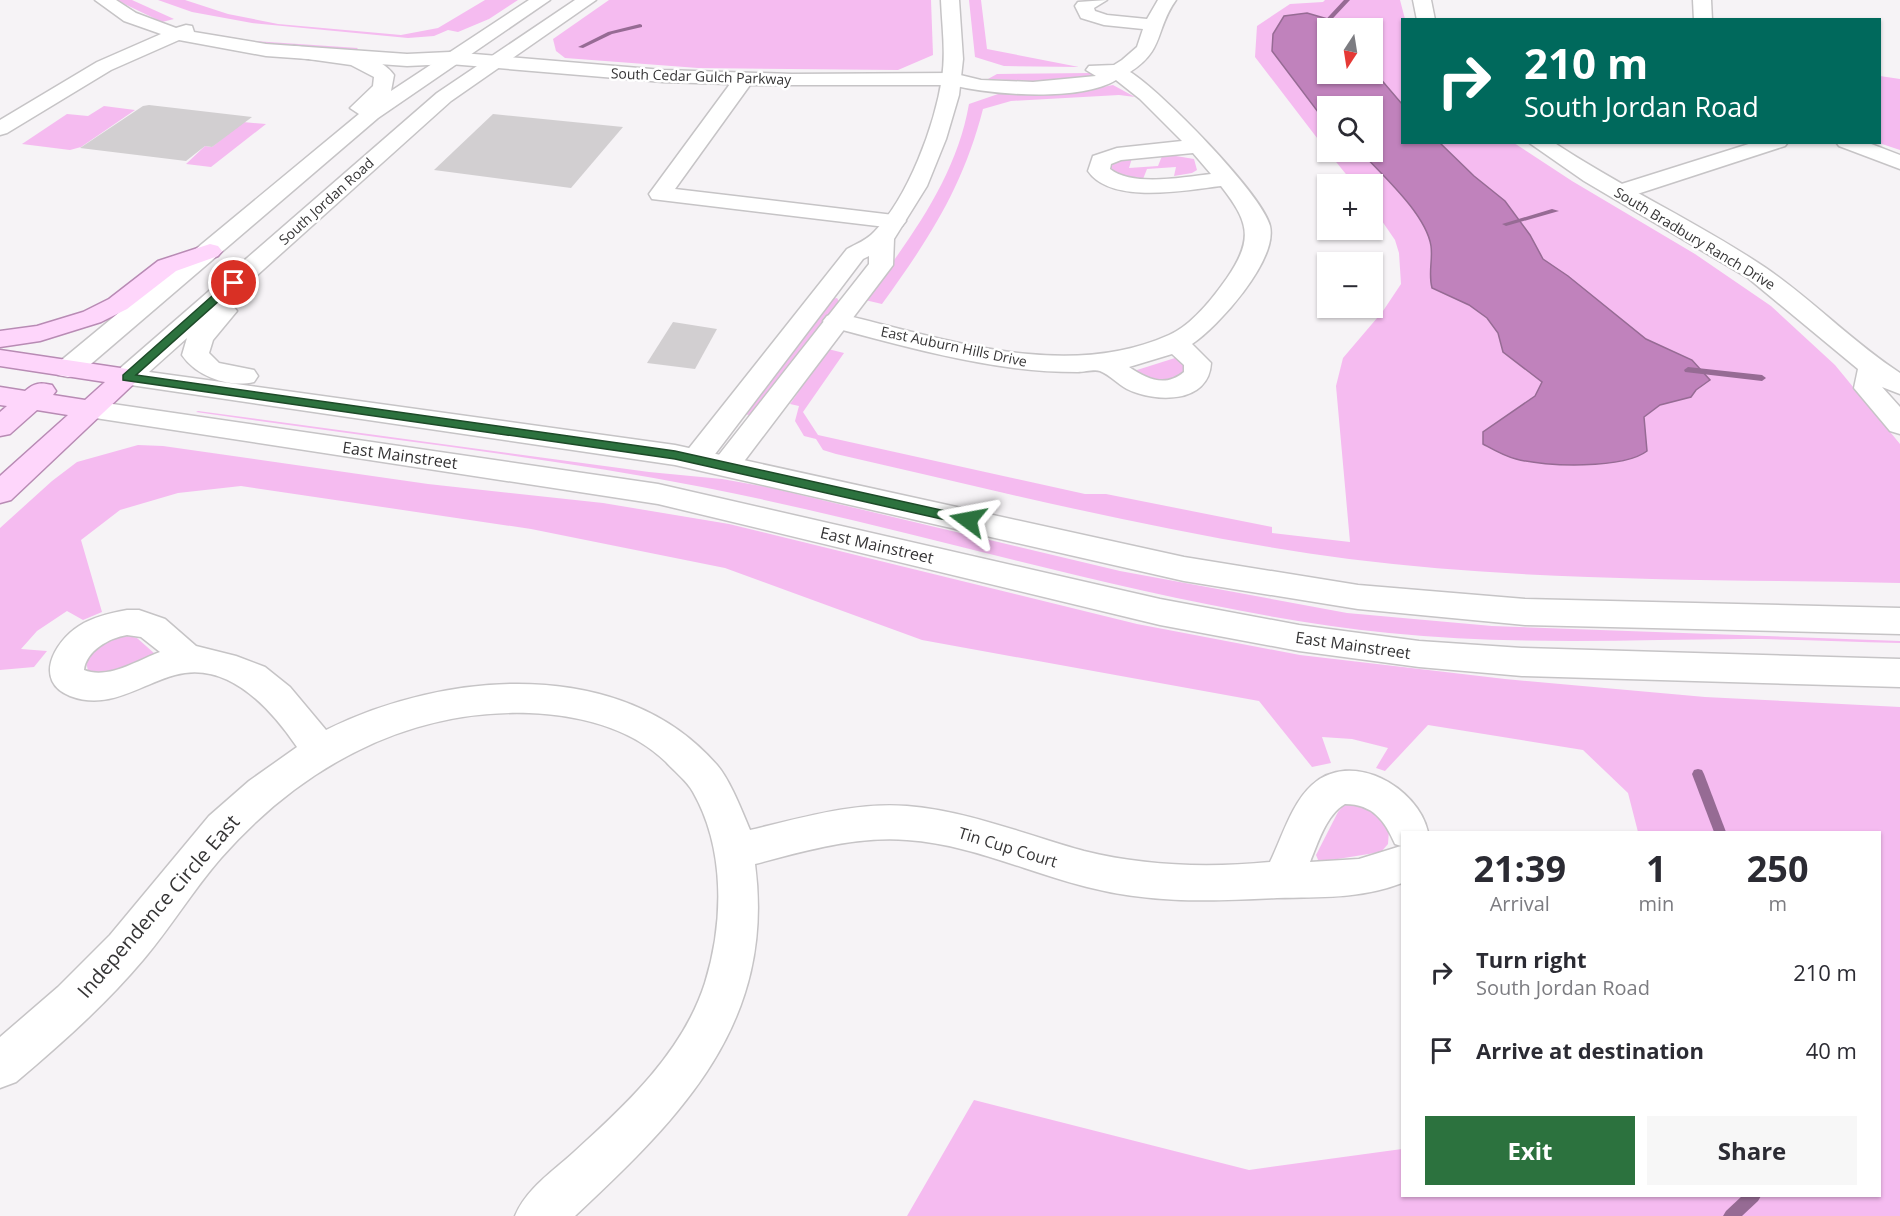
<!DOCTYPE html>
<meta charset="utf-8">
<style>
body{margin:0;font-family:"Open Sans",sans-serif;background:#f7f7f7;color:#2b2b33;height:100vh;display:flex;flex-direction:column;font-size:22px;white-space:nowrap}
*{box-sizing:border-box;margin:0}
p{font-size:20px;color:#7c7c81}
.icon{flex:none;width:33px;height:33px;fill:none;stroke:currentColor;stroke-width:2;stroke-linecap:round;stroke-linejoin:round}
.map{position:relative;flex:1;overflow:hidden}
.side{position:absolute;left:1401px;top:831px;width:480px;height:366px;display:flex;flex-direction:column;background:#fff;border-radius:0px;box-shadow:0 2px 4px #0004}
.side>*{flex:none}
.guide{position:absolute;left:1401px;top:18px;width:480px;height:126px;border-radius:0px;box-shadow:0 2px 4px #0004;background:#00695c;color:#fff;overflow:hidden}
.needle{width:39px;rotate:192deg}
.controls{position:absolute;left:1317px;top:18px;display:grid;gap:12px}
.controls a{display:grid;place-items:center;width:66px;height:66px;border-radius:0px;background:#fff;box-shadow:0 2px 4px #0004;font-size:30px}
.pin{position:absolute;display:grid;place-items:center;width:51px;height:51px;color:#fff;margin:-26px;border:3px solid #fff;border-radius:50%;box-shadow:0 2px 6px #0007}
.me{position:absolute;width:66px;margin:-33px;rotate:283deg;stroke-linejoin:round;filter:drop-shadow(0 0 4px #0008)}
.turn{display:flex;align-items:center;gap:21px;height:126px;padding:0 24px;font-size:27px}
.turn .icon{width:78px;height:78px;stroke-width:2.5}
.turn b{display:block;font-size:42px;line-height:51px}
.eta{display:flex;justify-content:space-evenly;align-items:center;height:102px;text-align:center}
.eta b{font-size:36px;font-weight:700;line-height:42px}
.primary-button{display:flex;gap:12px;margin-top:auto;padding:12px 24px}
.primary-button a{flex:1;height:69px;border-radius:0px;background:#2c723e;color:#fff;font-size:24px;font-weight:700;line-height:69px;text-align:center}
.primary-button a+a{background:#f7f7f7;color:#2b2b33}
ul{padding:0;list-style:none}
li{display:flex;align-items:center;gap:18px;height:78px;padding:0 24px}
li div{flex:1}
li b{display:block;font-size:22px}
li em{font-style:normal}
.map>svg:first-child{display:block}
</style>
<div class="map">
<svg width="1900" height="1216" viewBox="0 0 1900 1216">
<rect width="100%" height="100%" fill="#f6f3f6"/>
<g fill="#f5bbf0" fill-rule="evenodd">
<path d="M 116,0 L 132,0 L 174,19 L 162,22 Z"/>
<path d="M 158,0 L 185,0 L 228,14 L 278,24 L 401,35 L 438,28 L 485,0 L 518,0 L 489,19 L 458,32 L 448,30 L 434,36 L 408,38 L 252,23 L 192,12 Z"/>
<path d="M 609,0 L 931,0 L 933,55 L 898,70 L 698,68 L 565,58 L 556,51 L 553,39 Z"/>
<path d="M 969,0 L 981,0 L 987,49 L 1079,67 L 1004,66 L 975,57 Z"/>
<path d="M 1325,0 L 1400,0 L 1405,19 L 1402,20 L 1402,142 L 1514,143 L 1572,181 L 1695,254 L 1771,306 L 1835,365 L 1900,444 L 1900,583 C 1717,579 1531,582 1349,559 C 1176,536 1006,493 836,454 L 823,450 L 816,439 L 804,436 L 795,421 L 799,406 L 790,404 L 828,349 L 844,353 L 803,412 L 818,435 L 1085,494 L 1106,494 L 1272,527 L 1272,533 L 1350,542 L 1336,386 L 1343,358 L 1383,311 L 1401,284 L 1399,253 L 1395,240 L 1373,208 L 1372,184 L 1354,184 L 1328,152 L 1372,152 L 1372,106 L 1328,106 L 1327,151 L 1255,57 L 1257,26 L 1290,4 L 1323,2 ZM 1328,28 L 1372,28 L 1372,74 L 1328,74 Z"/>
<path d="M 212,34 L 254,41 L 358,48 L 355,51 L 270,44 L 211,35 Z"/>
<path d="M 1091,73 L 1096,76 L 1064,83 L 988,79 L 997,74 Z"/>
<path d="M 1880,76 L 1900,79 L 1900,150 L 1879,143 Z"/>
<path d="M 1113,85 L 1135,97 L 1119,95 L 1011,101 L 983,109 C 963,187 929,239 882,304 L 865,300 C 909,240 956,179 969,104 L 1001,93 L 1076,92 Z"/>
<path d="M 104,106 L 135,110 L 81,147 L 70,150 L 22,144 L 67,114 L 88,116 Z"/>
<path d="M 243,122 L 266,124 L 211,167 L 186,164 L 205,146 L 212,147 Z"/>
<path d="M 1170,155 L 1194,159 L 1197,170 L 1192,173 L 1174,176 L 1176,167 L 1147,169 L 1143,179 C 1129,180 1123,177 1111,170 L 1110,167 L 1118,160 L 1132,158 L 1129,168 L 1158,166 L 1162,156 Z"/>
<path d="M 837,298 L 840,303 L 751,416 L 743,413 L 831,299 Z"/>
<path d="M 1175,358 L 1183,363 L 1184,370 C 1171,388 1153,381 1137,373 L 1137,370 Z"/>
<path d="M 198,411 L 649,472 L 722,479 L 767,487 L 1120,571 L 1347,613 L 1492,626 L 1900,641 L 1900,643 C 1848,642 1796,639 1744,639 C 1625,640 1507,645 1389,633 C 1155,608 932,532 702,487 C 535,455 365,437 196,412 Z"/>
<path d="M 138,445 L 163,446 L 428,484 L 603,503 L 729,524 L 1137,624 L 1300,655 L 1505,679 L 1705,697 L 1900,707 L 1900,1216 L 907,1216 L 974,1100 L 1249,1170 L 1402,1149 L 1402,1196 L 1880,1196 L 1880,832 L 1638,832 L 1628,793 L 1583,750 L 1428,725 L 1385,771 L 1376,768 L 1388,748 L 1352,739 L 1322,737 L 1331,763 L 1312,767 L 1259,701 L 922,640 L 725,568 L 531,529 L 241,486 L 178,493 L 120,510 L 81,540 L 102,612 L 83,620 L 67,611 L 37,631 L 21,649 L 47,651 L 34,667 L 0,670 L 0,528 L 52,481 L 77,462 Z"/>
<path d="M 129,636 L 137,638 L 155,654 L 151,659 L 102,676 L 88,671 L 86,661 C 97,645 109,638 129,636 Z"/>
<path d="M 1351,804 L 1374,810 L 1389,830 L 1388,844 L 1381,852 L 1319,862 L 1316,855 L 1338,812 L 1343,806 Z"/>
</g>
<path fill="#c082bc" stroke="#966b94" stroke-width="1.5" d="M 1307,13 L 1338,22 L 1348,28 L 1328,28 L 1328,74 L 1372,74 L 1373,70 L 1402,104 L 1402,142 L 1440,143 L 1474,176 L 1505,201 L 1530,235 L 1543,259 L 1568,276 L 1646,339 L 1692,360 L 1710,380 L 1696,390 L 1691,397 L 1660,405 L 1644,417 L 1647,451 C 1624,469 1545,467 1516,459 C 1504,456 1494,450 1483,444 L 1483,432 L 1535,396 L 1542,382 L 1503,352 L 1498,333 L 1487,318 L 1469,305 L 1432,288 C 1428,273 1433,260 1431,246 C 1426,214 1382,175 1361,152 L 1372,152 L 1372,106 L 1328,106 L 1327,116 L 1318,112 L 1272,51 L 1273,34 L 1284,16 Z"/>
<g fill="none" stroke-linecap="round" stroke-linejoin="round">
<g fill="#966b94" fill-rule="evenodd">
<path d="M 1344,0 L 1350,0 L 1321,31 L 1317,31 L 1317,29 Z"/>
<path d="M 640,24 L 642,25 L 642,27 L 612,34 L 583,48 L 578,47 L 608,32 Z"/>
<path d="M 1552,209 L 1559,211 L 1506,226 L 1502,224 Z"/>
<path d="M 1688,367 L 1762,375 L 1766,378 L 1762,381 L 1685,372 L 1684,370 Z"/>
<path d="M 1698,769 L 1702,770 L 1704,774 L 1726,832 L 1714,832 L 1692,774 L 1694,770 Z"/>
<path d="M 1742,1196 L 1761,1196 L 1758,1201 L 1742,1216 L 1723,1216 L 1726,1211 Z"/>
</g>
</g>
<g fill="#d2cfd1">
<path d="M 143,106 L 149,105 L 252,117 L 212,147 L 205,146 L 186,161 L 80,148 Z"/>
<path d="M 493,114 L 623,127 L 571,188 L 434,170 Z"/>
<path d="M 673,322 L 717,329 L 695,369 L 647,363 Z"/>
</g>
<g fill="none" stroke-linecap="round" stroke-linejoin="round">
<defs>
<g id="minor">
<path d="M 95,0 L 116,0 L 136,13 L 176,28 L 186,25 L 192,26 L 194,32 L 266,44 L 407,54 L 450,52 L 663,70 L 792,74 L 952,73 L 981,80 L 1033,82 L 1096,76 L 1086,70 L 1089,66 L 1114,65 L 1122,60 L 1137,47 L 1143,29 L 1104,25 L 1081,18 L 1075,6 L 1078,2 L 1107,0 L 1094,8 L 1095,11 L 1107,15 L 1147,19 L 1158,0 L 1176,0 C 1155,29 1165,50 1130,72 C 1159,89 1262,194 1270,226 C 1278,260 1218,327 1192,344 L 1211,363 C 1209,404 1155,403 1127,389 C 1118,384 1110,375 1100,371 C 1095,369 1084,372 1078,372 C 1057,372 1035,371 1014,368 C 951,360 889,342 827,326 L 823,321 L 827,316 L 836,313 C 943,338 1064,382 1169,335 C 1192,325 1213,298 1227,278 C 1254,239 1249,222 1221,186 C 1186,190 1111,205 1088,171 L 1093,156 L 1117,148 L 1182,141 L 1140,99 L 1116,80 C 1080,102 992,95 952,85 L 750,85 L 675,189 L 902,216 L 906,221 L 902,226 L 894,228 L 652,199 L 649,194 L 730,84 L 663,82 L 450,64 L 407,66 L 266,56 L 179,40 L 111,70 L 7,133 L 0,135 L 0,120 L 97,62 L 161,34 L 124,21 ZM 1193,153 L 1211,174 C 1184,177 1132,187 1110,169 L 1111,164 L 1121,160 ZM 1172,354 L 1184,365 L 1184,372 C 1165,388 1147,379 1129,367 Z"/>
<path d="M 1693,0 L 1711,0 L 1712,20 L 1694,20 Z"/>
<path d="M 1755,142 L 1788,142 L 1785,146 L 1628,197 L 1612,197 L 1609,192 L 1612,187 Z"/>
<path d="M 1836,142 L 1866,142 L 1900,155 L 1900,169 L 1839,146 Z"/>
<path d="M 127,610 L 139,610 L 165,619 L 196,646 L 236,656 L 265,667 L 290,687 L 326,730 C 444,671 622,655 717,765 C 730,780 742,811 750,830 C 802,818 853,802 907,806 C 968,811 1026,835 1084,851 C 1144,866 1208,868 1270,862 C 1282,838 1291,804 1312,785 C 1351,749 1418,787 1428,832 L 1402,832 L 1402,883 C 1360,899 1321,897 1277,898 C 1210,901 1153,904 1087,887 C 1027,872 969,844 907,840 C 855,836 805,851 755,864 C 776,1023 681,1117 575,1216 L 515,1216 C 526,1189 552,1172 574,1152 C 626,1105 683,1052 705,983 C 724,922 725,848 693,792 C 687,781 675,772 666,762 C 630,727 578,715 529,713 C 407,709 301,767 221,858 C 193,890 171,927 143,960 C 105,1005 61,1044 16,1082 L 0,1088 L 0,1037 L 58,987 L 110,935 L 209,816 L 249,781 L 297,747 C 271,709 228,660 175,675 C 139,685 109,711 70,696 C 33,681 54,642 79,626 C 93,617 110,613 127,610 ZM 127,635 L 141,637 L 160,652 C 138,660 108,680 84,670 C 86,651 109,638 127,635 ZM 1345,804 C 1373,804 1385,821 1395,844 L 1401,846 L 1359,859 L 1310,862 C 1318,843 1326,815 1345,804 Z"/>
</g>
<g id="tertiary">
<path d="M 941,0 L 959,0 L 963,59 L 959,95 L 946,139 L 927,186 L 894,239 L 893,265 L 736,472 L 726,475 L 716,472 L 711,465 L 869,264 L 869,256 L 863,259 L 706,466 L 696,469 L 686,466 L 681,459 L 686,452 L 847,249 C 856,244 867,240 874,232 C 908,198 935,125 942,78 C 946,52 942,26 941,0 Z"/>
<path d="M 1413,0 L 1431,0 L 1435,20 L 1417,20 Z"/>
<path d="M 1528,142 L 1553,142 C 1622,188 1698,222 1766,268 C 1813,300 1852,342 1900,373 L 1900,394 L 1882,387 L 1900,407 L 1900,434 L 1890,431 L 1854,388 L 1858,369 L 1748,278 L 1584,181 Z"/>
</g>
<g id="secondary">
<path d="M 529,0 L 550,0 L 378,118 L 78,375 L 68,377 L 58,375 L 55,369 L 58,363 L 359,114 L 350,108 L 373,86 L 374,77 L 351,65 L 287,56 L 285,52 L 287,48 L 294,46 C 324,51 374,47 394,75 L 391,91 Z"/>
<path d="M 575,0 L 596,0 L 451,101 L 225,304 L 233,306 L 237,311 L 213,340 L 209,353 L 219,363 L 254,370 L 258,376 L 254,382 C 228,388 196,376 182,355 L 187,338 L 149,372 L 675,445 L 1184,557 L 1358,585 L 1525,599 L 1900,608 L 1900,634 L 1525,625 L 1358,609 L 1184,581 L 675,465 L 117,383 L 113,377 L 117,371 L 437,93 Z"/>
<path d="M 92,401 L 658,484 L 1160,599 L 1299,625 L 1419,641 L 1522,648 L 1900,659 L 1900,687 L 1522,676 L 1419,667 L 1299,651 L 1160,625 L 658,504 L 82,416 L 78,410 L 82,404 Z"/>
</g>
<g id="primary">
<path d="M 210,244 L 218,246 L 222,251 L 218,256 L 176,271 L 127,309 L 101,322 L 40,341 L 0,347 L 0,331 L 37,326 L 83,312 L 109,299 L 158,261 Z"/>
<path d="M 0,350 L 127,369 L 137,371 L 141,377 L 11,500 L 0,503 L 0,476 L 68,415 L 37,410 L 10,434 L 0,436 L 0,412 L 7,406 L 0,405 L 0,387 L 25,391 C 34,383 40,382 52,385 L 56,391 L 53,395 L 85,400 L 105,382 L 0,366 Z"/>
</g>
</defs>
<use href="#minor" stroke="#c6c4c6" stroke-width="3"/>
<use href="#tertiary" stroke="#c6c4c6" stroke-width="3"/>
<use href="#secondary" stroke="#c6c4c6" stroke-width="3"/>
<use href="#primary" stroke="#b88bb4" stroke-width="3"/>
<use href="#minor" fill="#fff" fill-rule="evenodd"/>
<use href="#tertiary" fill="#fff" fill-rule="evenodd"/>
<use href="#secondary" fill="#fff" fill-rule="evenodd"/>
<use href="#primary" fill="#fed6fb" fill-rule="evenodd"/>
</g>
<path fill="#2c723e" stroke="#1d4a28" stroke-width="1.5" d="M 230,280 L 239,283 L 136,375 L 675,451 L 968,516 L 974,520 L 968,525 L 675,459 L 123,380 L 123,375 Z"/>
<g text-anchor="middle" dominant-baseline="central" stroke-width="5" stroke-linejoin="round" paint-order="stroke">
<g font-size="14" fill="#353435" stroke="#fff">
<text transform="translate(701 76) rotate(2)">South Cedar Gulch Parkway</text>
<text transform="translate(326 201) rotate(-42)">South Jordan Road</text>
<text transform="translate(1695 238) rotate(31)">South Bradbury Ranch Drive</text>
<text transform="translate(954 346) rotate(12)">East Auburn Hills Drive</text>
</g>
<g font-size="16" fill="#353435" stroke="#fff">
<text transform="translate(400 455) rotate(8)">East Mainstreet</text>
<text transform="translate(877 545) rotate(13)">East Mainstreet</text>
<text transform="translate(1353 645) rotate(8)">East Mainstreet</text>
<text transform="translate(1008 847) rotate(17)">Tin Cup Court</text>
</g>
<g font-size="20" fill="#353435" stroke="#fff">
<text transform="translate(158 906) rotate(-49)">Independence Circle East</text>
</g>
</g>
</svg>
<div class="controls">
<a><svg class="needle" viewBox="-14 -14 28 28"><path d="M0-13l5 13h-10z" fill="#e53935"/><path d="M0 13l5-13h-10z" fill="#7c7c81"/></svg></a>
<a><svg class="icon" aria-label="search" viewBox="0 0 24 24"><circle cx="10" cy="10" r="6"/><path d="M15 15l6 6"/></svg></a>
<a>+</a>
<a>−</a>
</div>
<div class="pin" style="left:234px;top:283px;background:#d93025"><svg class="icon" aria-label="arrive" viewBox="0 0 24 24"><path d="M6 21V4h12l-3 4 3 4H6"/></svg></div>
<svg class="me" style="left:968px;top:520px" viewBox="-20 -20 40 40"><path d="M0-17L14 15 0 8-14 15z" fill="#2c723e" stroke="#fff" stroke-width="4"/></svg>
<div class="guide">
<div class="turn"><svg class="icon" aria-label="right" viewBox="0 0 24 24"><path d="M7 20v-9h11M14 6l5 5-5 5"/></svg><div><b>210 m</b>South Jordan Road</div></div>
</div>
<section class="side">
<div class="eta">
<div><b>21:39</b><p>Arrival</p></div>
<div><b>1</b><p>min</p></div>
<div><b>250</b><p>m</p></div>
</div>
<ul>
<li><svg class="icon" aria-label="right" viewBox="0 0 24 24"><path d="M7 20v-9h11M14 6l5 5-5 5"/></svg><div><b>Turn right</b><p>South Jordan Road</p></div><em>210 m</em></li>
<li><svg class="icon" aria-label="arrive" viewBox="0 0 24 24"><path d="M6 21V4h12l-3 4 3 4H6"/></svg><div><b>Arrive at destination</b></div><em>40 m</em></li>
</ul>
<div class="primary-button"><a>Exit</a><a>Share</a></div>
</section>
</div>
